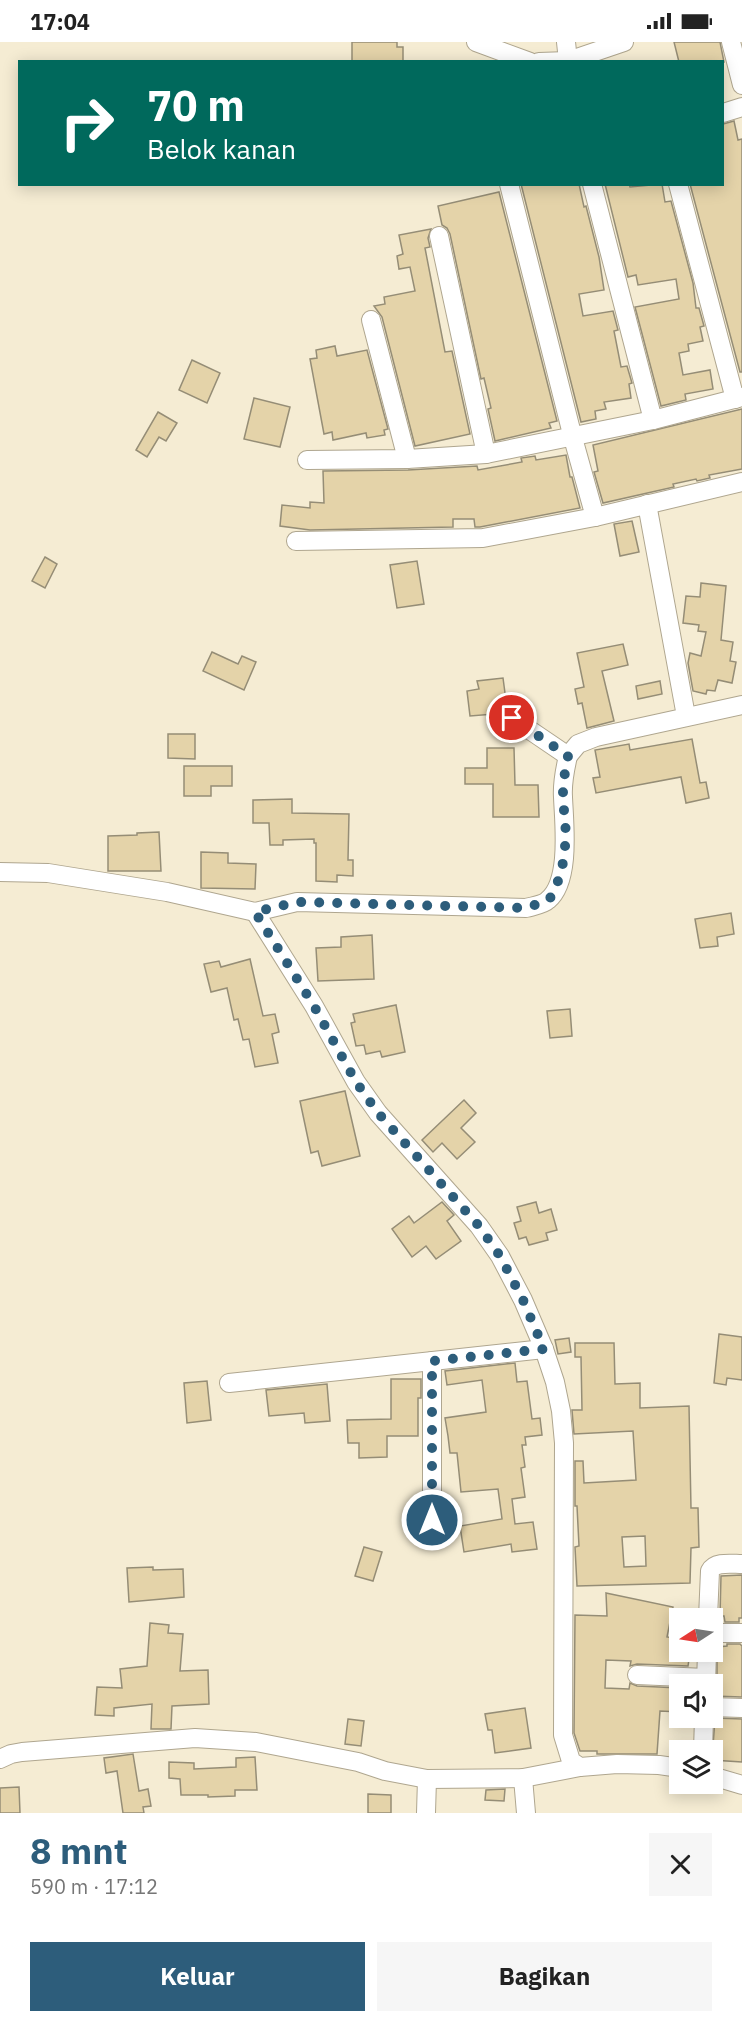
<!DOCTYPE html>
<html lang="id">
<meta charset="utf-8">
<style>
body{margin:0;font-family:"IBM Plex Sans",sans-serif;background:#f6f6f6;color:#222;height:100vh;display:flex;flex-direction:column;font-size:22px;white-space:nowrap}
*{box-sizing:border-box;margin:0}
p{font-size:20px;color:#767676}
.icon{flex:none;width:33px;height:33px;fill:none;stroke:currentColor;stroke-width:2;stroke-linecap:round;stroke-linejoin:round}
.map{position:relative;height:1771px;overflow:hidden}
.panel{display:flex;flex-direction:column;background:#fff;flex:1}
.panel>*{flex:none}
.banner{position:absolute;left:18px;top:18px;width:706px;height:126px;border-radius:0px;box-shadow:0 3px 15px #0003;background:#00695c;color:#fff;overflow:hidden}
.needle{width:39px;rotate:258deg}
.tools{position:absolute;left:669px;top:1566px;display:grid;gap:12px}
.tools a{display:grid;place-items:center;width:54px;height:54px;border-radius:0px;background:#fff;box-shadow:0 3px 15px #0003;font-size:30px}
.pin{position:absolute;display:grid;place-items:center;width:51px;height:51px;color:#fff;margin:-26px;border:3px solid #fff;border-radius:50%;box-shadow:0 2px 6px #0007}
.me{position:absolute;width:66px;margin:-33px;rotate:0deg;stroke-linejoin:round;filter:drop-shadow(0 0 4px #0008)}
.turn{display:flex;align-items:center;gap:21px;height:126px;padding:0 30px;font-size:27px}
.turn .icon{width:78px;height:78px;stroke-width:2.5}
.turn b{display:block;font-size:42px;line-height:51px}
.round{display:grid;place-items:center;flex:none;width:63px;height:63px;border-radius:0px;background:#f6f6f6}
.head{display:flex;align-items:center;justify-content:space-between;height:102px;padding:0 30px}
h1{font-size:36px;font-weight:800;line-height:45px;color:#2d5d7b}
.button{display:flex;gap:12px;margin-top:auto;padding:12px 30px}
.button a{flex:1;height:69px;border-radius:0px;background:#2d5d7b;color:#fff;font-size:24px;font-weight:800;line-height:69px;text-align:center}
.button a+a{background:#f6f6f6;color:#222}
.status{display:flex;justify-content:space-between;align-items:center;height:42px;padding:0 30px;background:#fff;direction:ltr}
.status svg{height:16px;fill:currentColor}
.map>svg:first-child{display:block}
</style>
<div class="status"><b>17:04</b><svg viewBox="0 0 49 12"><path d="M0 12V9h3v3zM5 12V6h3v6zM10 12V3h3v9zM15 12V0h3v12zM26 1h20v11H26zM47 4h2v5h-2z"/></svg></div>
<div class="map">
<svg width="742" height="1771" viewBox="0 0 742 1771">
<rect width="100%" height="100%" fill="#f5ecd3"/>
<g fill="#e4d3a9" stroke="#958d76" stroke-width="1.5" fill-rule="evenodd">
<path d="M 352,0 L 397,0 L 397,5 L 403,5 L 403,20 L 352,20 Z"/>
<path d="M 674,0 L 720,0 L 724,20 L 679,20 Z"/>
<path d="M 734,79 L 738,98 L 742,97 L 742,330 L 740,330 L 690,142 L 723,142 L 723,82 Z"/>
<path d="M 521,142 L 579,142 L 584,165 L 586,164 L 599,215 L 604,248 L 579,252 L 583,274 L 613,269 L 618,288 L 614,289 L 621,325 L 627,324 L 632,341 L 629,342 L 631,356 L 604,360 L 606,367 L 595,369 L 596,377 L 581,380 Z"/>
<path d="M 605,142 L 629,142 L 630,145 L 662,142 L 665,160 L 671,159 L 693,241 L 696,266 L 699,266 L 704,284 L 700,285 L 703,299 L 688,302 L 689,309 L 679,311 L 683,333 L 710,328 L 713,347 L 685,352 L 686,358 L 661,364 L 635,265 L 679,257 L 676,237 L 638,243 L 636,233 L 628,235 Z"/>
<path d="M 499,150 L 557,379 L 549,381 L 551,386 L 495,399 L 488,367 L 491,366 L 484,336 L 481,337 L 450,192 L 447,186 L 442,183 L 438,164 Z"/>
<path d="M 431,187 L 428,196 L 430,205 L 425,206 L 445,310 L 452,309 L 470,392 L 415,404 L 382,275 L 374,264 L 385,262 L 384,255 L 415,249 L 410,225 L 399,227 L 397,214 L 403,212 L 399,193 Z"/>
<path d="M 335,304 L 337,314 L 367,308 L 388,387 L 384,388 L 385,393 L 367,396 L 366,391 L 333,398 L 332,390 L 324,392 L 310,317 L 317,316 L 316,308 Z"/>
<path d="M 192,318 L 220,331 L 207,361 L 179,348 Z"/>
<path d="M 254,356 L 290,365 L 280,405 L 244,397 Z"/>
<path d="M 742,367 L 742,427 L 709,433 L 710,436 L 697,439 L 696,437 L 673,442 L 674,445 L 603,461 L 594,430 L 598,429 L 593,403 Z"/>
<path d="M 158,370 L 177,381 L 166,399 L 159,395 L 147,415 L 136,408 Z"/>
<path d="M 566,413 L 570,435 L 572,435 L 580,466 L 480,485 L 475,485 L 474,477 L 453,477 L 453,485 L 310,488 L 280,484 L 282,463 L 310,466 L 310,460 L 324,461 L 323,429 L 408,428 L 477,424 L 478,428 L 522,420 L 521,416 L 535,414 L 536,418 Z"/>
<path d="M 632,479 L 639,510 L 620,514 L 614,482 Z"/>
<path d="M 45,515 L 57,522 L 45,546 L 32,539 Z"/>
<path d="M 417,519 L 424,562 L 397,566 L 390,523 Z"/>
<path d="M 701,541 L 726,544 L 721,598 L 733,600 L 730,619 L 736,620 L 732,641 L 718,638 L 715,649 L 707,648 L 706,652 L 693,649 L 688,621 L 690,611 L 701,614 L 706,590 L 698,589 L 699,583 L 683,581 L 686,554 L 700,555 Z"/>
<path d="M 623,602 L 628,623 L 602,629 L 614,679 L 587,686 L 582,661 L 578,662 L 575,647 L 584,645 L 577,611 Z"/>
<path d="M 212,610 L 238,622 L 242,614 L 256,620 L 244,648 L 203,629 Z"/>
<path d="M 503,636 L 507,666 L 502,670 L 501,679 L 495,680 L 494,672 L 470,674 L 467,649 L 479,647 L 477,639 Z"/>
<path d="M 660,639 L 662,652 L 638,657 L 636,644 Z"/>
<path d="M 168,692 L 195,692 L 195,717 L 168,716 Z"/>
<path d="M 692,697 L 700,741 L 706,740 L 709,756 L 686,761 L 681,735 L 596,751 L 593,736 L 600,735 L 595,708 L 629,702 L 630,708 Z"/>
<path d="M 487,706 L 514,706 L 515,743 L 538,743 L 539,775 L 493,775 L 493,742 L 465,742 L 465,726 L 487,726 Z"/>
<path d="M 184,724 L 232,724 L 232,744 L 211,744 L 211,754 L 184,754 Z"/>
<path d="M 292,757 L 292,771 L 349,772 L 348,818 L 353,818 L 353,834 L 337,833 L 337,840 L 316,839 L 316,801 L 314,801 L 314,797 L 283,798 L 283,803 L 270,803 L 269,781 L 253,781 L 253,758 Z"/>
<path d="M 159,790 L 161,829 L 108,829 L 108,794 L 137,793 L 137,791 Z"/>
<path d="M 201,810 L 228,811 L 228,821 L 256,822 L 255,847 L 201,846 Z"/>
<path d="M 731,871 L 734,892 L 717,895 L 718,904 L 700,906 L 695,877 Z"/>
<path d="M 372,893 L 374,937 L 318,939 L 316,906 L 341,905 L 341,895 Z"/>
<path d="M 250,917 L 263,974 L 275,972 L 279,990 L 272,992 L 278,1021 L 255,1025 L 249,997 L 243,998 L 238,977 L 234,978 L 227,946 L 211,950 L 204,922 L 219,919 L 221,925 Z"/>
<path d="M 396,963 L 405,1010 L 382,1015 L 380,1009 L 366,1012 L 364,1003 L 356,1004 L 351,981 L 355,980 L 353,972 Z"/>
<path d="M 570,967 L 572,994 L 550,996 L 547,969 Z"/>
<path d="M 345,1049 L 360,1114 L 322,1124 L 318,1109 L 311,1111 L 300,1059 Z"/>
<path d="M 464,1058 L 476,1071 L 461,1086 L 475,1100 L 457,1117 L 442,1101 L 433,1110 L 422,1098 Z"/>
<path d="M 442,1160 L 454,1173 L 447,1179 L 461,1199 L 436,1217 L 426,1204 L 412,1215 L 392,1187 L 409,1174 L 414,1181 Z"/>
<path d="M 536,1160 L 539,1171 L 551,1167 L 557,1188 L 546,1191 L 548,1198 L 529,1203 L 526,1195 L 519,1197 L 514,1181 L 521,1179 L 517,1165 Z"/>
<path d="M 719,1292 L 742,1295 L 742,1338 L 727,1336 L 726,1343 L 714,1341 Z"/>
<path d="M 569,1296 L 571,1310 L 558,1312 L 555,1298 Z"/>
<path d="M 575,1301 L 614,1301 L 615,1342 L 640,1341 L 640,1366 L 689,1364 L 691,1466 L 698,1466 L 699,1505 L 691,1506 L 690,1541 L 577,1544 L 575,1505 L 579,1504 L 577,1464 L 575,1464 L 575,1419 L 583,1419 L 584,1441 L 636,1438 L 633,1389 L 574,1392 L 572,1368 L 582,1368 L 581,1315 L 575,1315 ZM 645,1494 L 646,1524 L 624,1525 L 622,1495 Z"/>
<path d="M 515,1321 L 517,1340 L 527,1339 L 532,1377 L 540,1376 L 542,1393 L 525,1395 L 526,1403 L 522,1403 L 525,1425 L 521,1426 L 525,1455 L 512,1457 L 515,1482 L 533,1480 L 537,1507 L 512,1510 L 511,1502 L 464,1510 L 460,1484 L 502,1477 L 498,1447 L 461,1450 L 457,1411 L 450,1411 L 448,1394 L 445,1376 L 486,1370 L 482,1338 L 447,1343 L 445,1329 Z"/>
<path d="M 391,1337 L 421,1337 L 421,1356 L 418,1356 L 418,1394 L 387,1394 L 387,1415 L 359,1416 L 359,1401 L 348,1401 L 347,1378 L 391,1377 Z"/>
<path d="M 207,1339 L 211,1378 L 187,1381 L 184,1341 Z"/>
<path d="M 327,1342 L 330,1379 L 305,1381 L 304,1371 L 269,1374 L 266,1348 Z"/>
<path d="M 364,1505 L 382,1510 L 373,1539 L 355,1534 Z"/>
<path d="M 153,1525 L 153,1528 L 183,1527 L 184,1555 L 129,1560 L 127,1526 Z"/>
<path d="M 742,1533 L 742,1576 L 739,1576 L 739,1580 L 725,1580 L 724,1574 L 720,1574 L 721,1534 Z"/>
<path d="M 606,1551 L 673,1565 L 667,1595 L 680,1597 L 680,1610 L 690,1610 L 688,1624 L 637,1622 L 630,1624 L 631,1619 L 606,1618 L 605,1646 L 629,1647 L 630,1641 L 637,1644 L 680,1646 L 680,1670 L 660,1669 L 657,1712 L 597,1712 L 597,1709 L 580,1709 L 574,1691 L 575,1573 L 607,1574 Z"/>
<path d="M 150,1581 L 169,1583 L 168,1591 L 183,1592 L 180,1629 L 208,1628 L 209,1662 L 172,1664 L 171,1687 L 151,1687 L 152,1662 L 114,1666 L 114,1674 L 95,1673 L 97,1645 L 122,1646 L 120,1627 L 147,1624 Z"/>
<path d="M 727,1602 L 740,1602 L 742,1604 L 742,1655 L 712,1654 L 717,1642 L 717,1605 L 727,1604 Z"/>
<path d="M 525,1666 L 531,1706 L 495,1711 L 492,1688 L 488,1688 L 485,1672 Z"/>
<path d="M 715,1676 L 742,1677 L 742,1720 L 712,1718 Z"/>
<path d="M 348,1677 L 364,1679 L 361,1704 L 345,1702 Z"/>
<path d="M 133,1712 L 139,1749 L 148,1747 L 151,1764 L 143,1765 L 144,1771 L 123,1771 L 117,1729 L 106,1731 L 104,1716 Z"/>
<path d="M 255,1715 L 257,1748 L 235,1748 L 235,1754 L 208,1755 L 208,1753 L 181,1753 L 180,1737 L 169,1736 L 169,1720 L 194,1721 L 194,1727 L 236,1725 L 236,1716 Z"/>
<path d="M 19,1745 L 20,1771 L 0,1771 L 0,1746 Z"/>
<path d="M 505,1747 L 504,1759 L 485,1758 L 486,1748 Z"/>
<path d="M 368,1752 L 391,1753 L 391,1771 L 368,1771 Z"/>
</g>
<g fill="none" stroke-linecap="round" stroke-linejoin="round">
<defs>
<g id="minor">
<path d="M 476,0 L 530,20"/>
<path d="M 566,0 L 568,19"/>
<path d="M 731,0 L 742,43"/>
<path d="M 539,20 L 568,19 L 624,0"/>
<path d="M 723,71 L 742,65"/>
<path d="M 509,142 L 573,396 L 595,475"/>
<path d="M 592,142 L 653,378"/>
<path d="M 678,142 L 735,357"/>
<path d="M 439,194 L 486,412"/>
<path d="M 371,278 L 407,417"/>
<path d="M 307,418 L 407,417 L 486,412 L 653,378 L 742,355"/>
<path d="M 647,462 L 686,674"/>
<path d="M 296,499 L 483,496 L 595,475 L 742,440"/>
<path d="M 512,676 L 568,714 L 578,702 L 596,695 L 742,663"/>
<path d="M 0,830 L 48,831 L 167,850 L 255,870 L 297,860 L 526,866 C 533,864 543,863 548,858 C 571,839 564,781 563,755 C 562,741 565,727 568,714"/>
<path d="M 255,870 L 314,964 L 356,1040 L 378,1071 L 479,1184 L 500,1214 L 523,1258 L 544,1307 L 555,1340 L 561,1369 L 564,1401 L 563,1693 L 571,1719 L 580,1725 L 617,1722 L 659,1723 L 680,1726"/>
<path d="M 432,1319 L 432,1478"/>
<path d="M 229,1341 L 544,1307"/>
<path d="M 708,1576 L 710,1529 C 715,1519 732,1522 742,1522"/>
<path d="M 712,1591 L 742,1591"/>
<path d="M 637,1633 L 706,1636"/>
<path d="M 706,1642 L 707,1610"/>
<path d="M 712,1665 L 742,1666"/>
<path d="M 703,1708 L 704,1676"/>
<path d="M 0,1717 L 11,1712 L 22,1710 L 195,1696 L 256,1700 L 358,1720 L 385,1729 L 427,1737 L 523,1736 L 580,1725"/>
<path d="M 712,1734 L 742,1743"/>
<path d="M 523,1736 L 526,1771"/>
<path d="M 426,1771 L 427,1737"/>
</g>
</defs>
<use href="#minor" stroke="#afa68f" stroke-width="20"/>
<use href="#minor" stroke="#fff" stroke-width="18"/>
</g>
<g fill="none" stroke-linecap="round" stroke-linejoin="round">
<path stroke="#2d5d7b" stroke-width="10" stroke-dasharray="0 18" d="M 432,1478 L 432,1319 L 544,1307 L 523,1258 L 500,1214 L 479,1184 L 378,1071 L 356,1040 L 314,964 L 255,870 L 297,860 L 526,866 L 549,858 C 564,833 567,804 565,775 C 564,767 562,759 563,751 C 563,738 566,726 568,714 L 512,676"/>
</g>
</svg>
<div class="tools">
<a><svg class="needle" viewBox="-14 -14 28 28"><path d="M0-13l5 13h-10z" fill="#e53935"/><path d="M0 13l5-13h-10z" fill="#767676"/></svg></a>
<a><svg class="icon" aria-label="sound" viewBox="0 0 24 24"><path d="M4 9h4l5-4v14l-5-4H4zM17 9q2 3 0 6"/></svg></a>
<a><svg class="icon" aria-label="layers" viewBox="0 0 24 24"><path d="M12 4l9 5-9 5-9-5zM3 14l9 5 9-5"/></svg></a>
</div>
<div class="pin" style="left:512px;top:676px;background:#d93025"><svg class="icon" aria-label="arrive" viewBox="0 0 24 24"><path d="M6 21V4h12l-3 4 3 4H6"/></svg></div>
<svg class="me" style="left:432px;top:1478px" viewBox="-20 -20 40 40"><circle r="17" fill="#2d5d7b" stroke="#fff" stroke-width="3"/><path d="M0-11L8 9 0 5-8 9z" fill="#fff"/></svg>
<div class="banner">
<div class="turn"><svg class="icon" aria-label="right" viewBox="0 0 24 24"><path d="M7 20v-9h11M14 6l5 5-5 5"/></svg><div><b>70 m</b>Belok kanan</div></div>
</div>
</div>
<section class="panel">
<div class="head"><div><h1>8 mnt</h1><p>590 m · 17:12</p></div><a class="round"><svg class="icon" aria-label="close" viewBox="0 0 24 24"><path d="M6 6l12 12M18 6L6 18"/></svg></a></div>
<div class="button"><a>Keluar</a><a>Bagikan</a></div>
</section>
